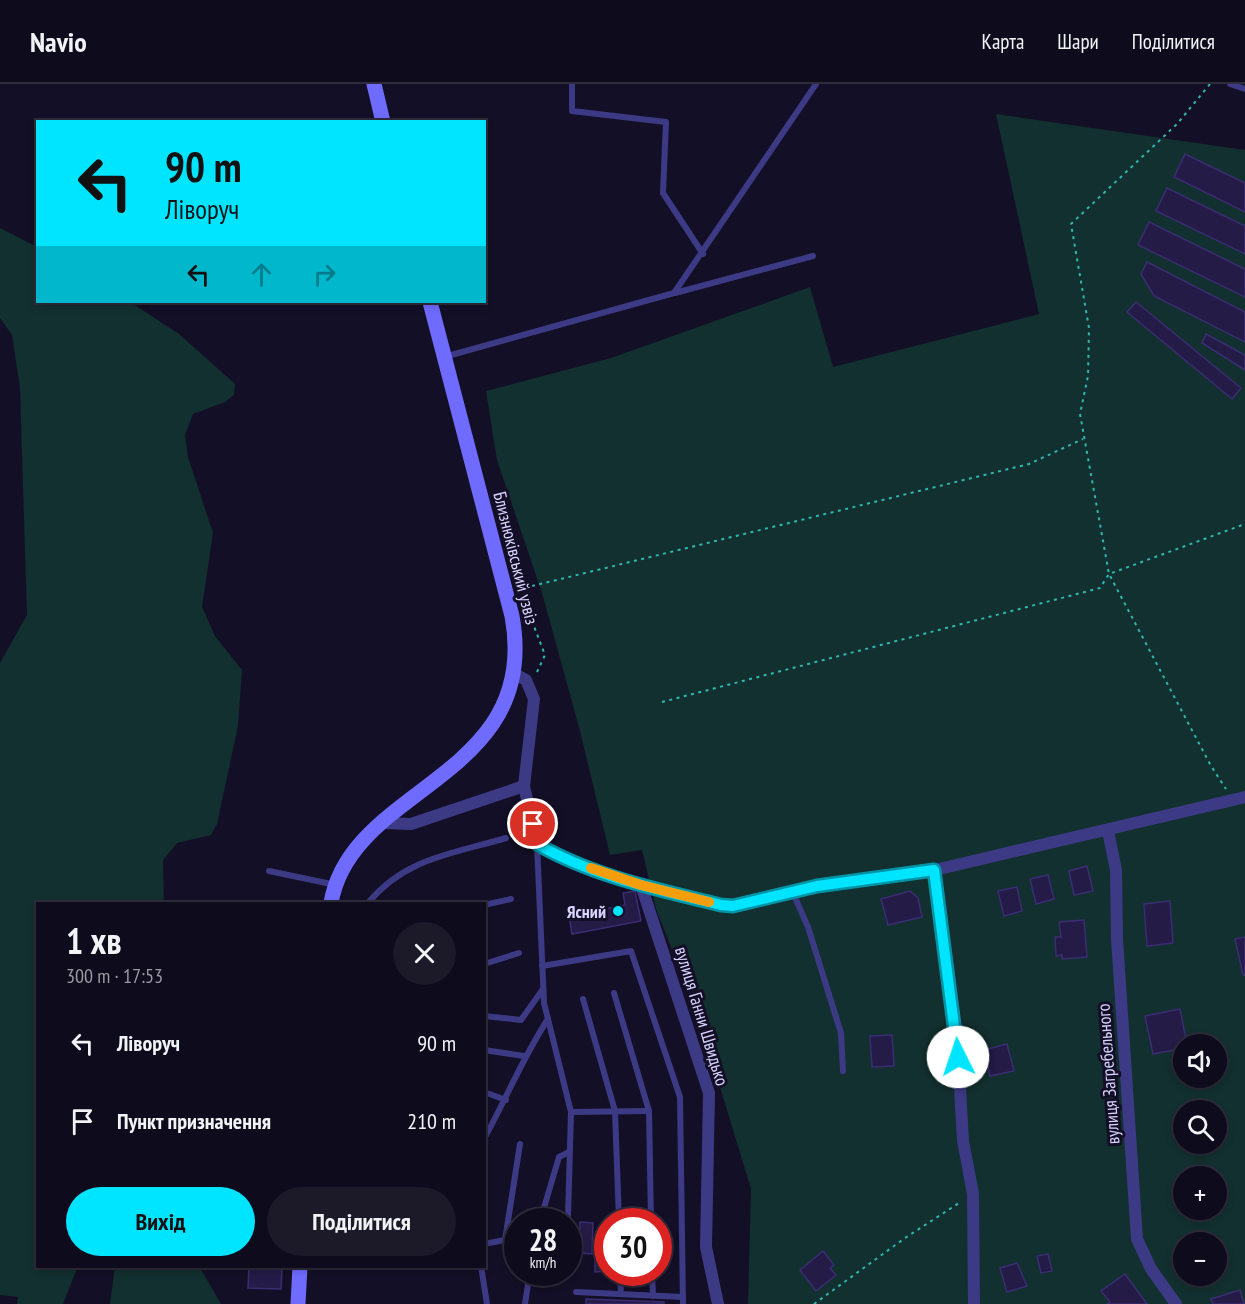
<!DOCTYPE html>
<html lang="uk">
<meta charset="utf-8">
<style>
body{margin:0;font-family:"PT Sans Narrow",sans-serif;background:#1c1929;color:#f1f3f6;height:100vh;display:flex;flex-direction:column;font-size:22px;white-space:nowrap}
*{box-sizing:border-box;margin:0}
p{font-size:20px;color:#9b9ba3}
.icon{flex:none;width:33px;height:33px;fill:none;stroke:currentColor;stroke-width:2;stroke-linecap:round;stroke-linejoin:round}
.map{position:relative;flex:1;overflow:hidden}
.panel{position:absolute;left:36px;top:818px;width:450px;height:366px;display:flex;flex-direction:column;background:#0e0b1c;border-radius:0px;box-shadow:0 3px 9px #0003,0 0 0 2px #2e2b3b}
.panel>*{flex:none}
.guide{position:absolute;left:36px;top:36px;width:450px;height:183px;border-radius:0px;box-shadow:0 3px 9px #0003,0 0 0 2px #2e2b3b;background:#00e5ff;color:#111;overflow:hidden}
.fabs{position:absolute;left:1173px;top:950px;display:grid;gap:12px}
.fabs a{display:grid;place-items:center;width:54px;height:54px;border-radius:50%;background:#0e0b1c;box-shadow:0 3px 9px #0003,0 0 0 2px #2e2b3b;font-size:30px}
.speed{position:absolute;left:504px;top:1124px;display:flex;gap:12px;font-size:30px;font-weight:700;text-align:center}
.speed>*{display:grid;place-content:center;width:78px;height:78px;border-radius:50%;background:#0e0b1c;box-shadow:0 3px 9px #0003,0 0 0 2px #2e2b3b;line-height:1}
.speed small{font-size:15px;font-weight:400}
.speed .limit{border:9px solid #d22;background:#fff;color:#111}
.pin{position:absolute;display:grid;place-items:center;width:51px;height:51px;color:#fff;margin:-26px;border:3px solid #fff;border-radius:50%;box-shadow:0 2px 6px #0007}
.me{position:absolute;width:66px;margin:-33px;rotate:356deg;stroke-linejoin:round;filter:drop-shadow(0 0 4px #0008)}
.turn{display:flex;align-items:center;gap:21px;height:126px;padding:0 30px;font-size:27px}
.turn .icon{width:78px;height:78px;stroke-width:2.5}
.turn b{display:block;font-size:42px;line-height:51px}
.lanes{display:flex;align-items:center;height:57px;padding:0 30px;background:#0003;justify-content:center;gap:30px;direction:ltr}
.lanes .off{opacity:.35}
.round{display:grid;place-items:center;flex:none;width:63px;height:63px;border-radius:32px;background:#1c1929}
.summary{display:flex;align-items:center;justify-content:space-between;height:102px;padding:0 30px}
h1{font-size:36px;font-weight:600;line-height:45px}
.action{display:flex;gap:12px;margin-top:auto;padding:12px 30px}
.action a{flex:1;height:69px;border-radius:36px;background:#00e5ff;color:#111;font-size:24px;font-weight:600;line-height:69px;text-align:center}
.action a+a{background:#1c1929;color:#f1f3f6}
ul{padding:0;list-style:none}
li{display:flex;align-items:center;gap:18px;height:78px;padding:0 30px}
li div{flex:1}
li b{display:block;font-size:22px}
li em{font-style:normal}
header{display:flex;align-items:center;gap:36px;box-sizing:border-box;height:84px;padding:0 30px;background:#0e0b1c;border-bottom:2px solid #2e2b3b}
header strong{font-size:28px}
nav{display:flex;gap:33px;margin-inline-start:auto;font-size:21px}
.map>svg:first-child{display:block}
</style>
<header>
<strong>Navio</strong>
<nav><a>Карта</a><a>Шари</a><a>Поділитися</a></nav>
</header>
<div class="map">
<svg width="1245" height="1220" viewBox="0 0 1245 1220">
<rect width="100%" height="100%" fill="#130f26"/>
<g fill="#12302f" fill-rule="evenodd">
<path d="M 996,30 L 1245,66 L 1245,1220 L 748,1220 L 751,1105 L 699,934 L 656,825 L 642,766 L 610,771 L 580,647 L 542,509 L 497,376 L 486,307 L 611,274 L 810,203 L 833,283 L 1039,230 ZM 1184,960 L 1216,960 L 1216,993 L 1184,993 ZM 1184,1026 L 1216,1026 L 1216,1059 L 1184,1059 ZM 1184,1092 L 1216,1092 L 1216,1125 L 1184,1125 ZM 1184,1158 L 1216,1158 L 1216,1191 L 1184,1191 Z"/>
<path d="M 0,144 L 37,163 L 38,218 L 130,218 L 179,250 L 235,300 L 234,311 L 225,318 L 193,330 L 185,351 L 188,373 L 213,449 L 202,523 L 215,552 L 242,586 L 238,642 L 217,740 L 211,751 L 177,759 L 163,776 L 164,819 L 38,819 L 38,1182 L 78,1182 L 63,1220 L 17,1220 L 18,1213 L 0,1211 L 0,579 L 27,531 L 20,304 L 12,251 L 0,234 Z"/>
<path d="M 115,1182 L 199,1182 L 221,1220 L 110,1220 Z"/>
</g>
<g fill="#241b47" stroke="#3b2d73" stroke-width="1.5">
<path d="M 1185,70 L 1245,99 L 1245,128 L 1174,93 Z"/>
<path d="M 1167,104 L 1245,142 L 1245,170 L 1156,127 Z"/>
<path d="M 1149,138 L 1245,185 L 1245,213 L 1138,161 Z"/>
<path d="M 1147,178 L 1245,228 L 1245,258 L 1154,212 L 1141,190 Z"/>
<path d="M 1136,218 L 1241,304 L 1232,315 L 1127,228 Z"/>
<path d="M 1206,250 L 1245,271 L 1245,286 L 1202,259 Z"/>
<path d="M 1087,782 L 1093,807 L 1074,811 L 1069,787 Z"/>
<path d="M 1048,791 L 1054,815 L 1036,820 L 1030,795 Z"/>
<path d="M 1017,803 L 1022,827 L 1004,832 L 998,807 Z"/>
<path d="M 635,807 L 641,837 L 572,850 L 569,832 L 625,821 L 623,809 Z"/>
<path d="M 910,807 L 918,814 L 922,833 L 888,841 L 881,815 Z"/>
<path d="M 1170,817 L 1173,859 L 1147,862 L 1144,820 Z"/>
<path d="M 1084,836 L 1087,873 L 1062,875 L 1062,871 L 1056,872 L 1055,853 L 1061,853 L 1059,838 Z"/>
<path d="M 1245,853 L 1245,891 L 1243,891 L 1235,855 Z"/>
<path d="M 1180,925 L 1187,960 L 1184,960 L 1184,964 L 1153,970 L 1145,932 Z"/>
<path d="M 892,951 L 894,982 L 872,983 L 870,952 Z"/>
<path d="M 1007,960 L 1014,987 L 990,992 L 984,966 Z"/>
<path d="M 580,1138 L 593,1139 L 592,1170 L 579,1169 Z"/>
<path d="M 595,1163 L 608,1163 L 608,1187 L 595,1188 Z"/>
<path d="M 823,1167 L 834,1181 L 830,1184 L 836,1191 L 816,1207 L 800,1186 Z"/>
<path d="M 1048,1170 L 1052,1187 L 1041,1189 L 1037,1172 Z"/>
<path d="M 1017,1179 L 1027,1202 L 1007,1208 L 1000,1184 Z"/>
<path d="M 249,1182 L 282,1182 L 281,1205 L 248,1204 Z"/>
<path d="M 1125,1190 L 1147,1220 L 1107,1220 L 1110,1218 L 1101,1207 Z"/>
<path d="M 1240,1206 L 1244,1220 L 1213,1220 L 1211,1215 Z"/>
<path d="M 586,1215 L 664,1218 L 664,1220 L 586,1220 Z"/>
</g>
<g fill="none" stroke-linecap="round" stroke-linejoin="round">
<g stroke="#2fb8b0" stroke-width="2" stroke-dasharray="3 4.5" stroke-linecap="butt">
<path d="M 1210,0 L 1177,40 L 1071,140 L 1089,244 L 1088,292 L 1080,330 L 1109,490 L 1211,682 L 1226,705"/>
<path d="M 537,588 L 545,571 L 527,524 L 524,504 L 1029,380 L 1083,355"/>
<path d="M 662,618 L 1100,504 L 1109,490 L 1245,440"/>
<path d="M 814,1220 L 905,1154 L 959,1119"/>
</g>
<g stroke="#3d3a85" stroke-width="6">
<path d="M 572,0 L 572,27 L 666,38 L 663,109 L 703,170"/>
<path d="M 1230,0 L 1245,5"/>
<path d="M 675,209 L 813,172"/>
<path d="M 444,273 L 674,209 L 816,0"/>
<path d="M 537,760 L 544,919 L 571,1028 L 568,1133"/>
<path d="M 269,787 L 336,801"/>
<path d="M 793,809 L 808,843 L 841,949 L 843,987"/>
<path d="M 368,819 C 405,774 452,770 506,754"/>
<path d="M 484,821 L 511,815"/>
<path d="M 484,880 L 519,869"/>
<path d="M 542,882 L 631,867 L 680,1013 L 683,1220"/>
<path d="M 614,909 L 649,1027 L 651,1137"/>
<path d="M 583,915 L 615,1027 L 619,1137"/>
<path d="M 484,932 L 521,936 L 543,905"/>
<path d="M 484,966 L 524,972"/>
<path d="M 484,1008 L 506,1016"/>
<path d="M 571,1028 L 649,1027"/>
<path d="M 484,1055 C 506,1015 523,973 548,935"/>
<path d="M 540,1137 L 559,1073 L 569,1068"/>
<path d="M 484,1160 L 505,1156 L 520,1060"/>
<path d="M 481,1182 L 487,1220"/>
<path d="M 620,1188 L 621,1210"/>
<path d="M 652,1188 L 653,1212"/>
<path d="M 576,1208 L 683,1213"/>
<path d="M 525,1220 L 530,1188"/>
</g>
<g stroke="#3d3a85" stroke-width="12">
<path d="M 513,589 L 526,596 L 534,615 L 524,702 L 537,760 C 592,792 659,806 721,821 L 733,822 L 817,803 L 935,786 L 1245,713"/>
<path d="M 382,739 L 411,740 L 524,702"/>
<path d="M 1108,747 L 1116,786 L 1117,855 L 1137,1155 L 1151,1185 L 1176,1220"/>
<path d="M 935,786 L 957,952 L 963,1057 L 973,1110 L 974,1220"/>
<path d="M 641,801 L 709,1009 L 706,1163 L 718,1220"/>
</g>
<g stroke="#6f6bff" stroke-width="15">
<path d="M 374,0 L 383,38"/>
<path d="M 331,819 C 351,701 542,695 512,532 L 430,218"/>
<path d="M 298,1220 L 300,1182"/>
</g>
</g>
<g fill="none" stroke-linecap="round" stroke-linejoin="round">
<defs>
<path id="route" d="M 533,740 L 537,760 C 592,792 659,806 721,821 L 733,822 L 817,802 L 934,786 L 958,973"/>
</defs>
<use href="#route" stroke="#0095a6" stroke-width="15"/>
<use href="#route" stroke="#00e5ff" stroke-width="10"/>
<path stroke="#f59e0b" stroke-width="10" d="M 591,784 L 641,801 L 709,818"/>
</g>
<circle fill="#00e5ff" stroke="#130f26" stroke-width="2" cx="618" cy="827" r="6"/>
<g text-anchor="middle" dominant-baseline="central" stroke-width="6" stroke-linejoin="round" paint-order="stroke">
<g font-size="18" fill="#d9d4ff" stroke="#130f26">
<text transform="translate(516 474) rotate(76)">Близнюківський узвіз</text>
<text transform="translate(702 932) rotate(73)">вулиця Ганни Швидько</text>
<text transform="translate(1108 990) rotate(-94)">вулиця Загребельного</text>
</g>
<g font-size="18" font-weight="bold" fill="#d9d4ff" stroke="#130f26" text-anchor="end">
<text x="606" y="827">Ясний</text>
</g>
</g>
</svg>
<div class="fabs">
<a><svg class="icon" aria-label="sound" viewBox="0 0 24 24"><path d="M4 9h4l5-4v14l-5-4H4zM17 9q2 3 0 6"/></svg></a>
<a><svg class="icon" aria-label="search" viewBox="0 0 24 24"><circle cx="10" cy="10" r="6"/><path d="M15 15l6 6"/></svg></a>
<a>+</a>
<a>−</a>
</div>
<div class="speed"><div>28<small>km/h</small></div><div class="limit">30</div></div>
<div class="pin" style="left:533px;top:740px;background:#d93025"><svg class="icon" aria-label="arrive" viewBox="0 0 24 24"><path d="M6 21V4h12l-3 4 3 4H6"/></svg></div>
<svg class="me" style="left:958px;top:973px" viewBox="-20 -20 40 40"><circle r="19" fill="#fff"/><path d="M0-13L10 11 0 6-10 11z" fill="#00e5ff"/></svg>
<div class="guide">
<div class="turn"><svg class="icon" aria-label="left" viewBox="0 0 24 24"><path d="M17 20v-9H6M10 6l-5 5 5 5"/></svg><div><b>90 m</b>Ліворуч</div></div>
<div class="lanes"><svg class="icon" aria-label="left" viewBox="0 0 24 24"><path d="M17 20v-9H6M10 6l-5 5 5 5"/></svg><svg class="icon off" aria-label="ahead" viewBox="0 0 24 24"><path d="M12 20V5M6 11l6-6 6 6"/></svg><svg class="icon off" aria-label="right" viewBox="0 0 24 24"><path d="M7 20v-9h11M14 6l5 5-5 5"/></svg></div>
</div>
<section class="panel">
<div class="summary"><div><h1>1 хв</h1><p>300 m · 17:53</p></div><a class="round"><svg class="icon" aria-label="close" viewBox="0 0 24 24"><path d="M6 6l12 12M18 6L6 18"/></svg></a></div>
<ul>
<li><svg class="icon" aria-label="left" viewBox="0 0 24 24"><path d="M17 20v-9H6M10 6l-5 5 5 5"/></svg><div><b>Ліворуч</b></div><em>90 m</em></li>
<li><svg class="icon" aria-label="arrive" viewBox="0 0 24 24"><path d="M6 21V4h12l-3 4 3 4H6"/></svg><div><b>Пункт призначення</b></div><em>210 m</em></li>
</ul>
<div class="action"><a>Вихід</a><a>Поділитися</a></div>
</section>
</div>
